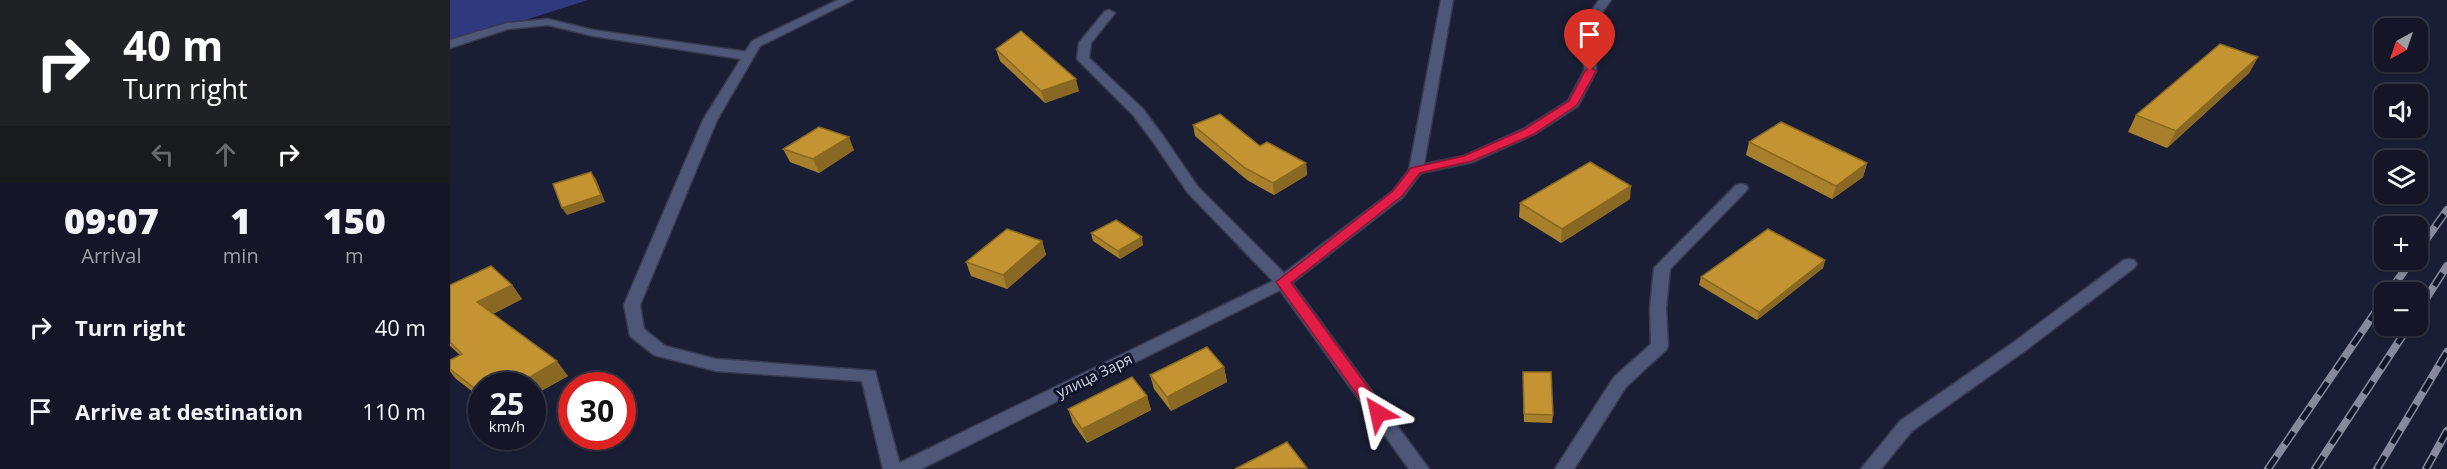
<!DOCTYPE html>
<meta charset="utf-8">
<style>
body{margin:0;font-family:"Open Sans",sans-serif;background:#1d1f2f;color:#f1f3f6;height:100vh;display:flex;flex-direction:column;font-size:22px;white-space:nowrap}
*{box-sizing:border-box;margin:0}
p{font-size:20px;color:#9d9fa7}
.icon{flex:none;width:33px;height:33px;fill:none;stroke:currentColor;stroke-width:2;stroke-linecap:round;stroke-linejoin:round}
.map{position:relative;flex:1;overflow:hidden}
.panel{display:flex;flex-direction:column;background:#141627;width:450px}
.panel>*{flex:none}
.top-card{background:#202124;color:#fff;overflow:hidden}
.needle{width:39px;rotate:220deg}
.controls{position:absolute;left:1924px;top:18px;display:grid;gap:12px}
.controls a{display:grid;place-items:center;width:54px;height:54px;border-radius:12px;background:#141627;box-shadow:0 2px 4px #0004,0 0 0 2px #333544;font-size:30px}
.speed{position:absolute;left:18px;top:372px;display:flex;gap:12px;font-size:30px;font-weight:700;text-align:center}
.speed>*{display:grid;place-content:center;width:78px;height:78px;border-radius:50%;background:#141627;box-shadow:0 2px 4px #0004,0 0 0 2px #333544;line-height:1}
.speed small{font-size:15px;font-weight:400}
.speed .limit{border:9px solid #d22;background:#fff;color:#111}
.pin{position:absolute;display:grid;place-items:center;width:51px;height:51px;color:#fff;margin:-62px -26px;border-radius:50% 50% 50% 0;rotate:-45deg;box-shadow:0 0 6px #0007}
.pin .icon{rotate:45deg}
.me{position:absolute;width:66px;margin:-33px;rotate:324deg;stroke-linejoin:round;filter:drop-shadow(0 0 4px #0008)}
.turn{display:flex;align-items:center;gap:21px;height:126px;padding:0 24px;font-size:27px}
.turn .icon{width:78px;height:78px;stroke-width:2.5}
.turn b{display:block;font-size:42px;line-height:51px}
.lanes{display:flex;align-items:center;height:57px;padding:0 24px;background:#0003;justify-content:center;gap:30px;direction:ltr}
.lanes .off{opacity:.35}
.eta{display:flex;justify-content:space-evenly;align-items:center;height:102px;text-align:center}
.eta b{font-size:36px;font-weight:800;line-height:42px}
ul{padding:0;list-style:none}
li{display:flex;align-items:center;gap:18px;height:84px;padding:0 24px}
li div{flex:1}
li b{display:block;font-size:22px}
li em{font-style:normal}
main{display:flex;flex:1;min-height:0}
.map>svg:first-child{display:block}
</style>
<main>
<section class="panel">
<div class="top-card">
<div class="turn"><svg class="icon" aria-label="right" viewBox="0 0 24 24"><path d="M7 20v-9h11M14 6l5 5-5 5"/></svg><div><b>40 m</b>Turn right</div></div>
<div class="lanes"><svg class="icon off" aria-label="left" viewBox="0 0 24 24"><path d="M17 20v-9H6M10 6l-5 5 5 5"/></svg><svg class="icon off" aria-label="ahead" viewBox="0 0 24 24"><path d="M12 20V5M6 11l6-6 6 6"/></svg><svg class="icon" aria-label="right" viewBox="0 0 24 24"><path d="M7 20v-9h11M14 6l5 5-5 5"/></svg></div>
</div>
<div class="eta">
<div><b>09:07</b><p>Arrival</p></div>
<div><b>1</b><p>min</p></div>
<div><b>150</b><p>m</p></div>
</div>
<ul>
<li><svg class="icon" aria-label="right" viewBox="0 0 24 24"><path d="M7 20v-9h11M14 6l5 5-5 5"/></svg><div><b>Turn right</b></div><em>40 m</em></li>
<li><svg class="icon" aria-label="arrive" viewBox="0 0 24 24"><path d="M6 21V4h12l-3 4 3 4H6"/></svg><div><b>Arrive at destination</b></div><em>110 m</em></li>
</ul>
</section>
<div class="map">
<svg width="1997" height="469" viewBox="0 0 1997 469">
<rect width="100%" height="100%" fill="#1a1e34"/>
<path fill="#30387e" d="M 0,0 L 138,0 L 0,44 Z"/>
<g fill="none" stroke-linecap="round" stroke-linejoin="round">
<defs>
<g id="lane">
<path d="M 388,0 L 403,0 L 310,46 L 267,120 L 190,305 L 194,329 L 215,346 L 266,359 L 425,371 L 451,469 L 433,469 L 412,381 L 266,371 L 204,355 L 180,336 L 174,305 L 253,120 L 302,41 Z"/>
<path d="M 1149,0 L 1161,0 L 1146,21 L 1146,71 L 1128,106 L 1085,134 L 1023,162 L 966,174 L 961,173 L 959,170 L 961,167 L 1014,156 L 1075,128 L 1118,101 L 1134,71 L 1134,21 Z"/>
<path d="M 659,10 L 665,13 L 641,43 L 639,58 L 693,109 L 713,136 L 711,139 L 701,139 L 683,115 L 627,59 L 629,43 L 655,11 Z"/>
<path d="M 1291,184 L 1296,185 L 1298,188 L 1296,191 L 1220,269 L 1216,308 L 1218,346 L 1216,350 L 1176,387 L 1124,469 L 1105,469 L 1164,377 L 1201,344 L 1200,308 L 1204,268 L 1286,185 Z"/>
<path d="M 1679,259 L 1684,260 L 1687,264 L 1684,268 L 1576,350 L 1462,431 L 1431,469 L 1411,469 L 1450,421 L 1564,342 L 1674,260 Z"/>
</g>
<g id="street">
<path d="M 991,0 L 1003,0 L 973,170 L 953,197 L 842,283 L 979,469 L 959,469 L 830,290 L 471,469 L 445,469 L 447,464 L 823,281 L 738,193 L 699,136 L 701,133 L 711,133 L 748,187 L 834,273 L 943,191 L 959,170 Z"/>
<path d="M 98,19 L 143,30 L 298,52 L 304,56 L 298,60 L 143,36 L 98,25 L 58,29 L 0,48 L 0,40 L 57,23 Z"/>
</g>
</defs>
<use href="#lane" stroke="#373b50" stroke-width="3"/>
<use href="#street" stroke="#373b50" stroke-width="3"/>
<use href="#lane" fill="#4f5778" fill-rule="evenodd"/>
<use href="#street" fill="#4f5778" fill-rule="evenodd"/>
<defs>
<g id="rail">
<path d="M 1968,251 L 1997,210"/>
<path d="M 1939,292 L 1962,260"/>
<path d="M 1968,311 L 1997,266"/>
<path d="M 1818,469 L 1935,298"/>
<path d="M 1865,469 L 1959,326"/>
<path d="M 1927,469 L 1997,352"/>
<path d="M 1976,469 L 1997,431"/>
</g>
</defs>
<use href="#rail" stroke="#868a9c" stroke-width="8"/>
<use href="#rail" stroke="#11152a" stroke-width="5" stroke-dasharray="15" stroke-linecap="butt"/>
</g>
<g fill="#a87f2a">
<path d="M 546,49 L 629,91 L 595,103 L 550,61 Z"/>
<path d="M 1808,57 L 1799,73 L 1717,148 L 1678,132 L 1686,115 Z"/>
<path d="M 743,125 L 810,146 L 856,163 L 857,175 L 824,195 L 797,180 L 745,136 Z"/>
<path d="M 1299,142 L 1417,163 L 1413,177 L 1382,199 L 1296,155 Z"/>
<path d="M 333,149 L 404,150 L 369,173 L 340,162 Z"/>
<path d="M 1180,199 L 1111,243 L 1069,217 L 1070,203 Z"/>
<path d="M 641,233 L 693,245 L 670,259 L 643,241 Z"/>
<path d="M 592,241 L 596,255 L 557,289 L 521,276 L 516,262 Z"/>
<path d="M 1375,260 L 1373,268 L 1307,320 L 1249,285 L 1251,277 Z"/>
<path d="M 0,285 L 62,285 L 72,299 L 43,314 L 118,376 L 82,396 L 82,386 L 32,386 L 32,399 L 5,378 L 0,371 L 0,360 L 10,355 L 0,346 Z"/>
<path d="M 774,367 L 777,382 L 721,411 L 704,389 L 700,375 Z"/>
<path d="M 1073,372 L 1103,415 L 1102,423 L 1074,422 Z"/>
<path d="M 697,396 L 701,410 L 637,443 L 623,423 L 618,409 Z"/>
</g>
<g fill="#886822">
<path d="M 1808,57 L 1799,73 L 1717,148 L 1726,131 Z"/>
<path d="M 626,79 L 629,91 L 595,103 L 591,91 Z"/>
<path d="M 399,137 L 404,150 L 369,173 L 363,159 Z"/>
<path d="M 856,163 L 857,175 L 824,195 L 823,183 Z"/>
<path d="M 1417,163 L 1413,177 L 1382,199 L 1386,186 Z"/>
<path d="M 141,172 L 146,179 L 155,202 L 117,215 L 112,208 Z"/>
<path d="M 1181,186 L 1180,199 L 1111,243 L 1112,229 Z"/>
<path d="M 692,237 L 693,245 L 670,259 L 668,251 Z"/>
<path d="M 592,241 L 596,255 L 557,289 L 553,275 Z"/>
<path d="M 1375,260 L 1373,268 L 1307,320 L 1309,312 Z"/>
<path d="M 62,285 L 72,299 L 38,316 L 27,302 Z"/>
<path d="M 107,361 L 118,376 L 82,396 L 82,386 L 65,386 Z"/>
<path d="M 774,367 L 777,382 L 721,411 L 717,397 Z"/>
<path d="M 697,396 L 701,410 L 637,443 L 632,429 Z"/>
</g>
<g fill="#c39431" stroke="#886822" stroke-width="1.5">
<path d="M 571,31 L 626,79 L 591,91 L 546,49 Z"/>
<path d="M 1770,44 L 1808,57 L 1726,131 L 1686,115 Z"/>
<path d="M 770,114 L 810,146 L 817,142 L 856,163 L 823,183 L 795,168 L 743,125 Z"/>
<path d="M 1331,122 L 1417,163 L 1386,186 L 1299,142 Z"/>
<path d="M 369,127 L 399,137 L 363,159 L 333,149 Z"/>
<path d="M 1140,162 L 1181,186 L 1112,229 L 1070,203 Z"/>
<path d="M 141,172 L 151,195 L 112,208 L 103,184 Z"/>
<path d="M 666,220 L 692,237 L 668,251 L 641,233 Z"/>
<path d="M 557,229 L 592,241 L 553,275 L 516,262 Z"/>
<path d="M 1318,229 L 1375,260 L 1309,312 L 1251,277 Z"/>
<path d="M 41,266 L 62,285 L 27,302 L 107,361 L 65,386 L 32,386 L 32,394 L 0,369 L 0,360 L 12,354 L 0,342 L 0,285 Z"/>
<path d="M 757,347 L 774,367 L 717,397 L 700,375 Z"/>
<path d="M 1073,372 L 1101,372 L 1103,415 L 1074,414 Z"/>
<path d="M 682,377 L 697,396 L 632,429 L 618,409 Z"/>
<path d="M 837,442 L 857,468 L 785,469 Z"/>
</g>
<path fill="#e11d48" stroke="#92132f" stroke-width="1.5" d="M 1140,67 L 1146,71 L 1127,105 L 1084,134 L 1022,161 L 970,173 L 952,196 L 841,283 L 937,413 L 934,417 L 928,419 L 923,417 L 826,282 L 943,191 L 961,168 L 1014,156 L 1075,129 L 1119,101 L 1135,71 Z"/>
<g text-anchor="middle" dominant-baseline="central" stroke-width="6" stroke-linejoin="round" paint-order="stroke">
<g font-size="15" fill="#cfd3e2" stroke="#11152a">
<text transform="translate(644 375) rotate(-26)">улица Заря</text>
</g>
</g>
</svg>
<div class="controls">
<a><svg class="needle" viewBox="-14 -14 28 28"><path d="M0-13l5 13h-10z" fill="#e53935"/><path d="M0 13l5-13h-10z" fill="#9d9fa7"/></svg></a>
<a><svg class="icon" aria-label="sound" viewBox="0 0 24 24"><path d="M4 9h4l5-4v14l-5-4H4zM17 9q2 3 0 6"/></svg></a>
<a><svg class="icon" aria-label="layers" viewBox="0 0 24 24"><path d="M12 4l9 5-9 5-9-5zM3 14l9 5 9-5"/></svg></a>
<a>+</a>
<a>−</a>
</div>
<div class="speed"><div>25<small>km/h</small></div><div class="limit">30</div></div>
<div class="pin" style="left:1140px;top:71px;background:#d93025"><svg class="icon" aria-label="arrive" viewBox="0 0 24 24"><path d="M6 21V4h12l-3 4 3 4H6"/></svg></div>
<svg class="me" style="left:928px;top:413px" viewBox="-20 -20 40 40"><path d="M0-17L14 15 0 8-14 15z" fill="#e11d48" stroke="#fff" stroke-width="4"/></svg>
</div>
</main>
